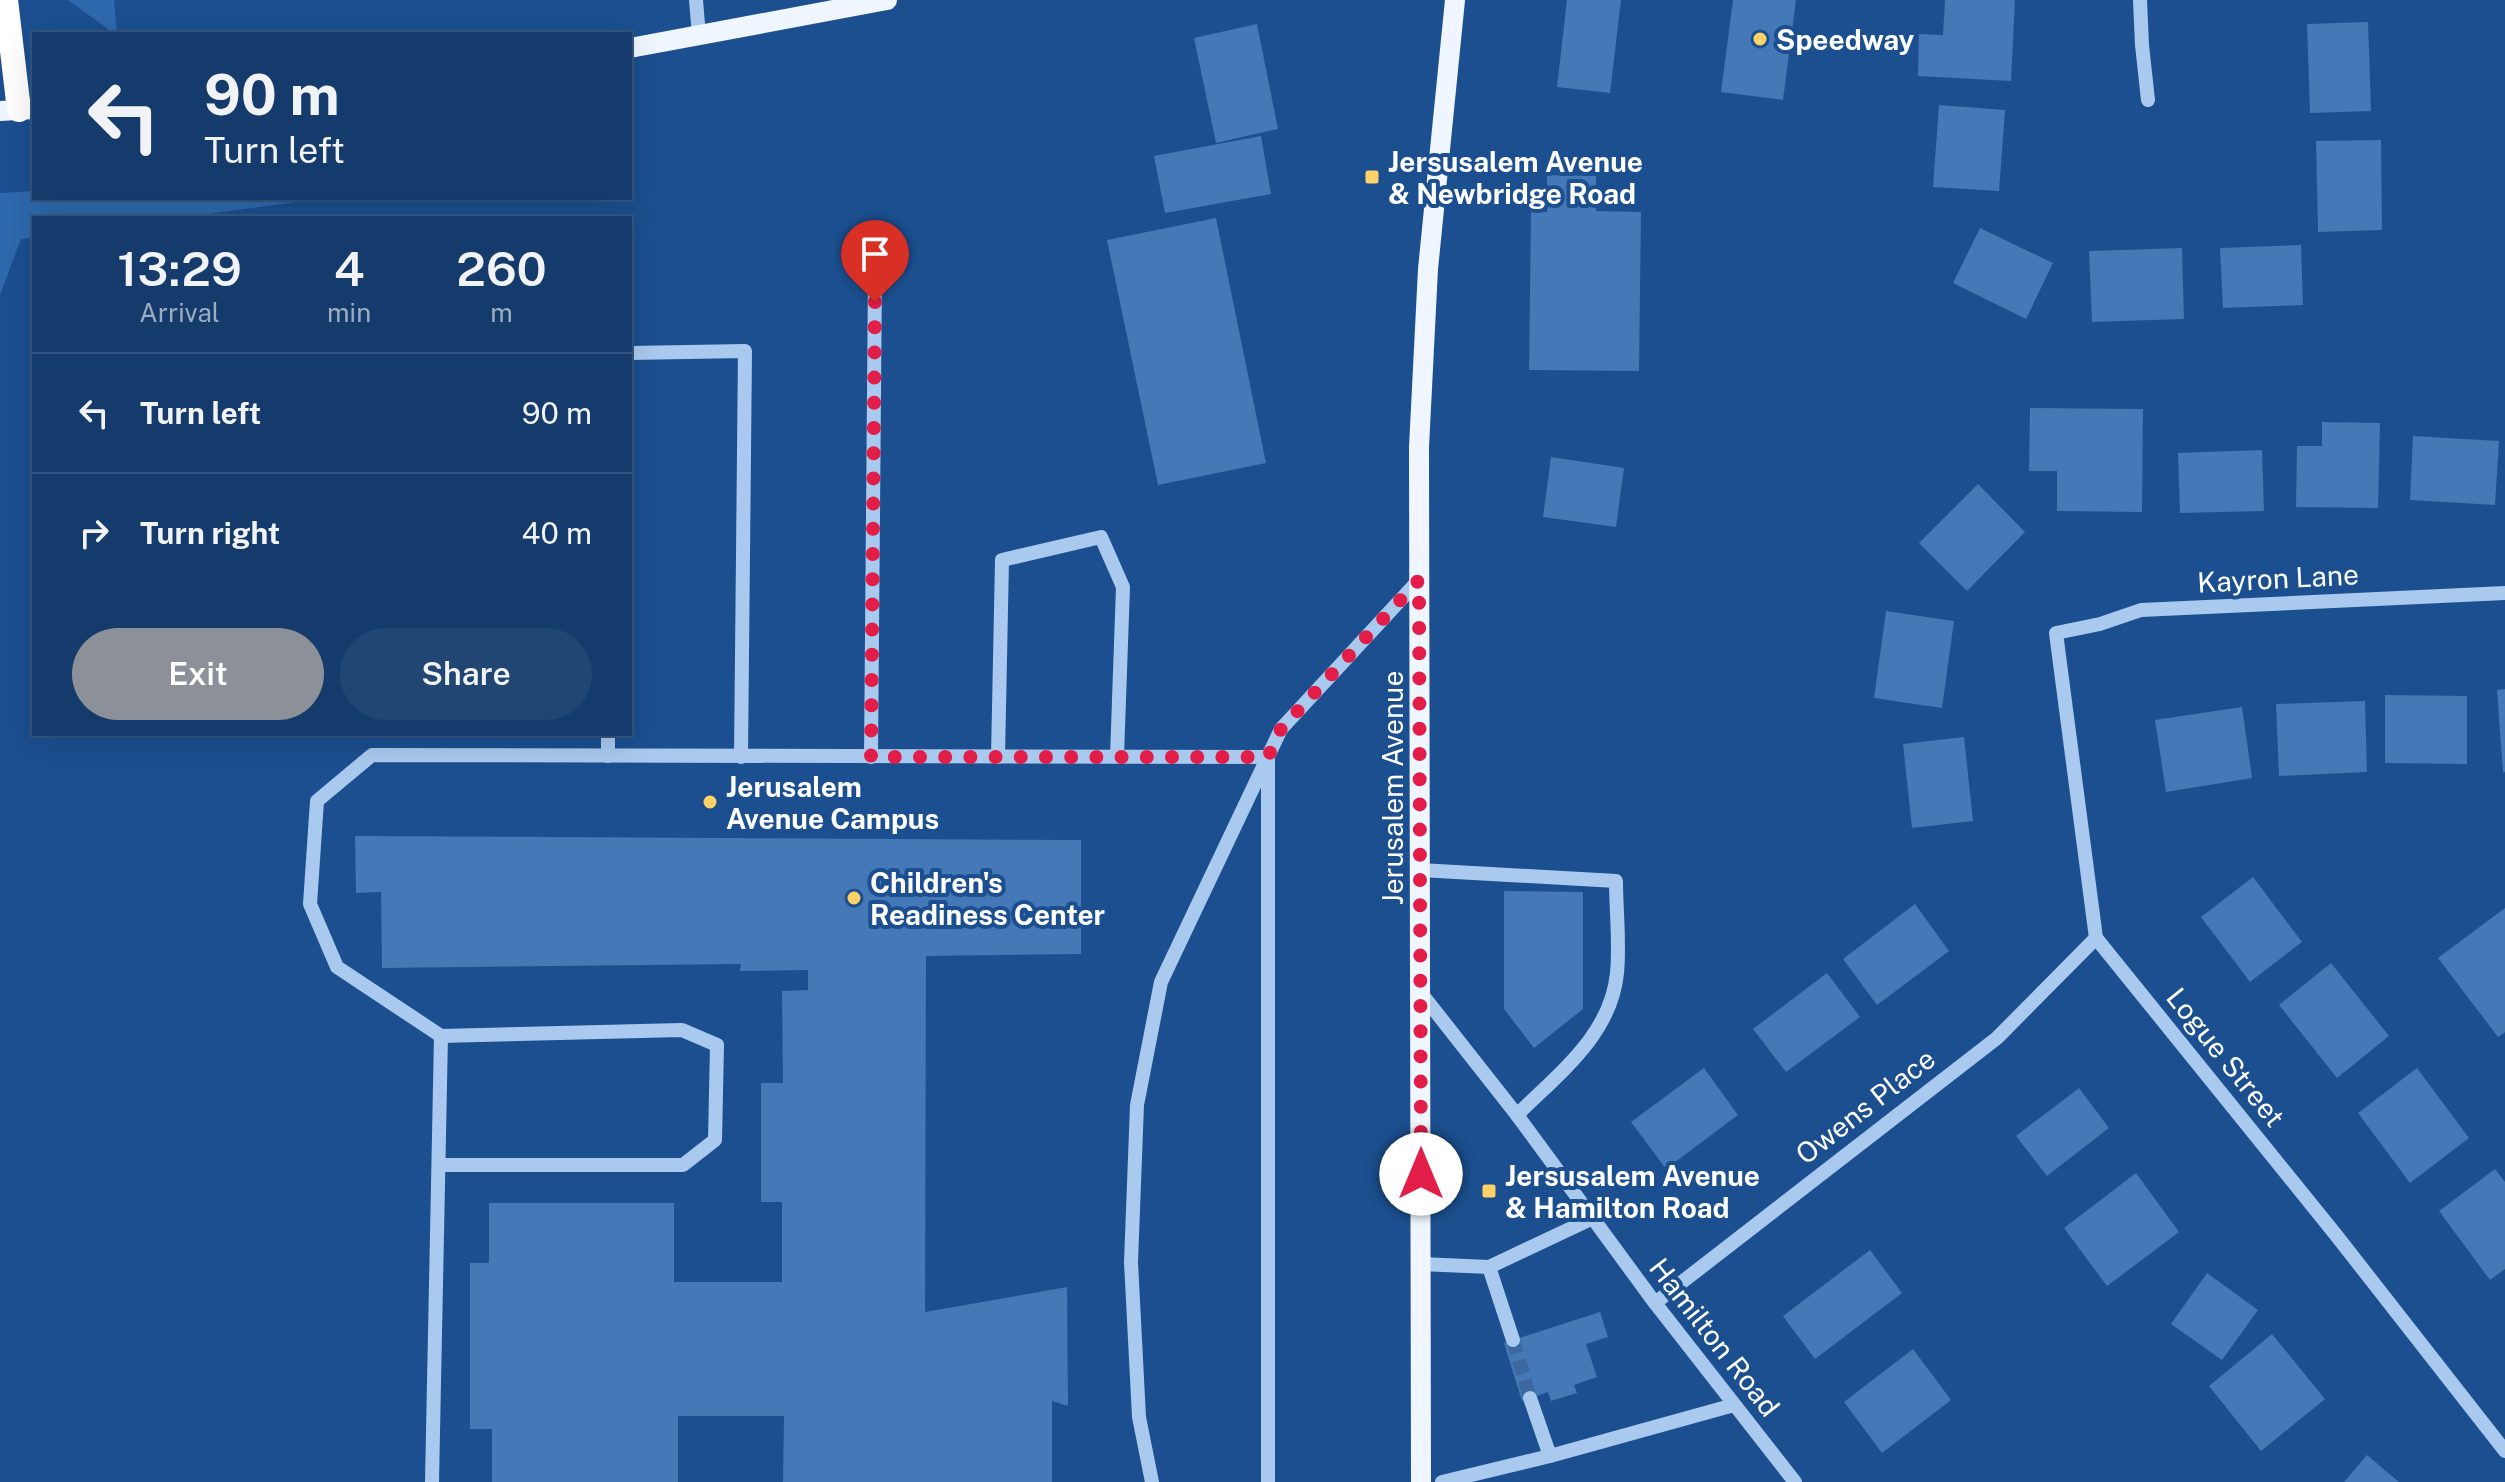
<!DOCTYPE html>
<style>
body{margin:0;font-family:"Public Sans",sans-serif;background:#214673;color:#f1f3f6;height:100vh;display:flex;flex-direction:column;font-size:30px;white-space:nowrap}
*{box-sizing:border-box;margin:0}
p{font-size:26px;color:#9dadc1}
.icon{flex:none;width:44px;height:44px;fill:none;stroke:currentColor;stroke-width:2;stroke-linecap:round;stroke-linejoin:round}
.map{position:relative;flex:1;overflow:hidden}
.details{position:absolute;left:32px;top:216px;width:600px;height:520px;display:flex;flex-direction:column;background:#143b6b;border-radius:0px;box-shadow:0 8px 32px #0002,0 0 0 2px #33557e}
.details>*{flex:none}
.guide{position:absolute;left:32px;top:32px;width:600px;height:168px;border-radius:0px;box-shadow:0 8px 32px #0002,0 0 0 2px #33557e;background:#143b6b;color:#f1f3f6;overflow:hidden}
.pin{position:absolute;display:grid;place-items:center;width:68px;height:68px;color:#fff;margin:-82px -34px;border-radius:50% 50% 50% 0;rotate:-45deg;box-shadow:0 0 8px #0007}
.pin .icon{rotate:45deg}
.me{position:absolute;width:88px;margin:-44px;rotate:0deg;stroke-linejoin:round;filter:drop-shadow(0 0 6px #0008)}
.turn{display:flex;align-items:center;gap:28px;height:168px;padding:0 40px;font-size:36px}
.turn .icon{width:104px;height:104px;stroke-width:2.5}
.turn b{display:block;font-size:56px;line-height:68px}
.eta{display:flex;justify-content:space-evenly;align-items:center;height:136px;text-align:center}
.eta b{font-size:48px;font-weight:600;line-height:56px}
.button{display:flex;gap:16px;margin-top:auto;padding:16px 40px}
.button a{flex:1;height:92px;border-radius:48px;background:#8c9099;color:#fff;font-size:32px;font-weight:600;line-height:92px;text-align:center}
.button a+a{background:#214673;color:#f1f3f6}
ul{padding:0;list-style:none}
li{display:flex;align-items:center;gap:24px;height:120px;padding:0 40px;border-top:2px solid #33557e}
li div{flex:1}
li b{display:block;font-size:30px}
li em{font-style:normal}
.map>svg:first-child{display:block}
</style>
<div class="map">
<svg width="2505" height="1482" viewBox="0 0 2505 1482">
<rect width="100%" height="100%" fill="#1b4f8f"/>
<g fill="#2e69ad">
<path d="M 68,0 L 114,0 L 117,34 L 115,34 Z"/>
<path d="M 34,191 L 34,198 L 326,198 L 178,218 L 34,218 L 34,237 L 21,239 L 0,295 L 0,193 Z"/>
</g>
<g fill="#4478b7">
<path d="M 1567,0 L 1621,0 L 1610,93 L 1557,87 Z"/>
<path d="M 1733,0 L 1796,0 L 1783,100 L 1721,92 Z"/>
<path d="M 1945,0 L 2015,0 L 2011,81 L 1918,76 L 1919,34 L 1943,35 Z"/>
<path d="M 2368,22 L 2371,111 L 2310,113 L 2307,24 Z"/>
<path d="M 1257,24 L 1278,129 L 1216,143 L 1194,38 Z"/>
<path d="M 1939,105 L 2005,110 L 1999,191 L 1933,187 Z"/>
<path d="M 1261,136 L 1271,194 L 1165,213 L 1154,156 Z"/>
<path d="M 2381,140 L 2382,230 L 2318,232 L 2316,141 Z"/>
<path d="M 1547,175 L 1596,176 L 1596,211 L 1641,212 L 1639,371 L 1529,370 L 1531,212 L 1547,212 Z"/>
<path d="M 1216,218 L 1266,463 L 1158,485 L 1107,240 Z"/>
<path d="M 1980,228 L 2053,263 L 2026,319 L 1953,283 Z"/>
<path d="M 2301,245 L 2303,305 L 2223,308 L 2220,248 Z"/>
<path d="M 2182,248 L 2184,319 L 2092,322 L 2089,251 Z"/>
<path d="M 2030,408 L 2143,409 L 2142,512 L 2057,511 L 2057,471 L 2029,471 Z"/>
<path d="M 2322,422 L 2380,423 L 2378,508 L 2296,507 L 2297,446 L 2322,446 Z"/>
<path d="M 2413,436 L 2499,441 L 2495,505 L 2410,500 Z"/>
<path d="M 2262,450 L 2264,511 L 2180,513 L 2178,453 Z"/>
<path d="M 1551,457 L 1624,468 L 1616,527 L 1543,517 Z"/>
<path d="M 1978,484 L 2025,532 L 1967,591 L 1919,543 Z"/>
<path d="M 1886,611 L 1954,621 L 1942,708 L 1874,698 Z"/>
<path d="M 2505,689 L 2505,772 L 2503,772 L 2497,690 Z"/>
<path d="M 2385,695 L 2467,696 L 2467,764 L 2385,763 Z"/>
<path d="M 2365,701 L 2367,772 L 2279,776 L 2276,704 Z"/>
<path d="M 2242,707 L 2252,778 L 2166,792 L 2155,720 Z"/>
<path d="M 1964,737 L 1973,821 L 1912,828 L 1903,744 Z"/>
<path d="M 355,836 L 1081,840 L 1081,954 L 926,956 L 925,1312 L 1067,1287 L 1068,1406 L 1052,1401 L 1052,1482 L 783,1482 L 784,1416 L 678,1416 L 678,1482 L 492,1482 L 492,1429 L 470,1429 L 470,1263 L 489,1263 L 489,1203 L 674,1203 L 674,1282 L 782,1282 L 782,1202 L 761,1202 L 761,1083 L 783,1083 L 782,991 L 808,990 L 808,970 L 740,971 L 741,964 L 382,968 L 381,892 L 356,893 Z"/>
<path d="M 2253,877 L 2302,942 L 2250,982 L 2201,917 Z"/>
<path d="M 1504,891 L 1583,892 L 1583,1009 L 1534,1048 L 1504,1009 Z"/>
<path d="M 1915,904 L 1949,951 L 1877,1005 L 1843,959 Z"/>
<path d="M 2505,908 L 2505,1032 L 2498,1037 L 2438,958 Z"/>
<path d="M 2331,963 L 2389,1036 L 2337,1078 L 2279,1005 Z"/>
<path d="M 1827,973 L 1860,1017 L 1786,1072 L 1753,1029 Z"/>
<path d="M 1704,1068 L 1738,1115 L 1666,1169 L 1631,1122 Z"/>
<path d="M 2417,1068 L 2469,1138 L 2410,1183 L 2358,1113 Z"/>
<path d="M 2079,1088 L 2109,1128 L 2047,1176 L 2016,1136 Z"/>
<path d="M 2495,1169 L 2505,1182 L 2505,1269 L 2490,1280 L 2439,1211 Z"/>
<path d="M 2136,1173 L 2179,1232 L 2107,1286 L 2064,1228 Z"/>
<path d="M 1870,1250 L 1902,1293 L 1815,1359 L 1783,1316 Z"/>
<path d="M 2207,1273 L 2258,1310 L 2222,1360 L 2171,1324 Z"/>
<path d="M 1600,1312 L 1608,1337 L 1586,1344 L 1597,1377 L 1574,1385 L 1577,1393 L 1551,1401 L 1548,1392 L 1522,1401 L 1504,1343 Z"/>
<path d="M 2272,1334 L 2325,1399 L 2261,1451 L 2209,1386 Z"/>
<path d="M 1913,1349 L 1951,1400 L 1882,1453 L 1844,1402 Z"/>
<path d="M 2367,1455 L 2399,1482 L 2344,1482 Z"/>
</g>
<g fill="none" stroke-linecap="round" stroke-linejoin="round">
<path stroke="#3d69a0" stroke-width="14" stroke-dasharray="14 7" stroke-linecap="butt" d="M 1513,1340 L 1530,1398"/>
<g stroke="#a9c9ee" stroke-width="14">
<path d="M 696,0 L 699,36"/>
<path d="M 2140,0 L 2142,45 L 2148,100"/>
<path d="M 630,353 L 745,351 L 741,757"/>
<path d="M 2505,593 L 2141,610 L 2100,624 L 2056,633 L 2096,938 L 2336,1235 L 2505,1451"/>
<path d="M 608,756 L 608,734"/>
<path d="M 871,757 L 875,271"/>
<path d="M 998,757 L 1002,560 L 1101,537 L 1123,587 L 1117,756"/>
<path d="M 1268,761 L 1268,1482"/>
<path d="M 1420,870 L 1616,881 C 1616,911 1620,943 1617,973 C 1611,1035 1559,1073 1517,1115"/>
<path d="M 1421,993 L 1517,1115 L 1655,1303 L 1795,1482"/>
<path d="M 439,1165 L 683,1165 L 715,1140 L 717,1045 L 682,1030 L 441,1036 L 337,967 L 310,904 L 317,801 L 372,755 L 1268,757"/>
<path d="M 1421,1264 L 1489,1267 L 1593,1218"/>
<path d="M 1489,1267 L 1513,1340"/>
<path d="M 1655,1303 L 1997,1038 L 2096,938"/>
<path d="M 1530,1398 L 1550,1456"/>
<path d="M 432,1482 L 441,1036"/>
<path d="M 1152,1482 L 1139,1417 L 1131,1262 L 1137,1105 L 1161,982 L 1281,729 L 1419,580"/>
<path d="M 1442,1482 L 1550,1456 L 1734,1405"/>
</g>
<g stroke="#f0f6ff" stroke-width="20">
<path d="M 630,48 L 887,0"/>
<path d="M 0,111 L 34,109"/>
<path d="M 1421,1482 L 1419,447 L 1428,269 L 1455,0"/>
</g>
<path stroke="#fff" stroke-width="24" d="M 6,0 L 19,110"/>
</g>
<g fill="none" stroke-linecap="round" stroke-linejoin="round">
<path stroke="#e11d48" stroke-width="14" stroke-dasharray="0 25.2" d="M 875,302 L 871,757 L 1268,757 L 1281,729 L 1419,580 L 1421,1174"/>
</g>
<g fill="#ffd166" stroke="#1b4f8f" stroke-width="3">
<circle cx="1760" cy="39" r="8"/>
<rect x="1364" y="169" width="16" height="16" rx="4"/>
<circle cx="710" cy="802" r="8"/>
<circle cx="854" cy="898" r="8"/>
<rect x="1481" y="1183" width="16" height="16" rx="4"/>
</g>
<g text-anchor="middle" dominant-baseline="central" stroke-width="8" stroke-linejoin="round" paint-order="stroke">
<g font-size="28" font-weight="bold" fill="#fff" stroke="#1b4f8f" text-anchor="start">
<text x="1776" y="39">Speedway</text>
<text x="1388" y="161">Jersusalem Avenue<tspan x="1388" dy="32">&amp; Newbridge Road</tspan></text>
<text x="726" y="786">Jerusalem<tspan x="726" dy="32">Avenue Campus</tspan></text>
<text x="870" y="882">Children's<tspan x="870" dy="32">Readiness Center</tspan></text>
<text x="1505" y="1175">Jersusalem Avenue<tspan x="1505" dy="32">&amp; Hamilton Road</tspan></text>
</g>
<g font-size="28" fill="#fff" stroke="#1b4f8f">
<text transform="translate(2278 578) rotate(-3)">Kayron Lane</text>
<text transform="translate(1392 788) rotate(-90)">Jerusalem Avenue</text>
<text transform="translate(2226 1057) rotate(51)">Logue Street</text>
<text transform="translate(1865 1106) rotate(-38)">Owens Place</text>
<text transform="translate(1715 1337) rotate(52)">Hamilton Road</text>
</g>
</g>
</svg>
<div class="pin" style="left:875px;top:302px;background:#d93025"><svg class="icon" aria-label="arrive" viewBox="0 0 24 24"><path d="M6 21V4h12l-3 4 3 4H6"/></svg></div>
<svg class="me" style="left:1421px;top:1174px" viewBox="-20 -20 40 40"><circle r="19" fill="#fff"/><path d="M0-13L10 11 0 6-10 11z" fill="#e11d48"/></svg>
<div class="guide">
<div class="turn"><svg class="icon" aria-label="left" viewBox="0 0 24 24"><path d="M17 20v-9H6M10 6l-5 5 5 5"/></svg><div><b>90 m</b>Turn left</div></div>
</div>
<section class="details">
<div class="eta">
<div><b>13:29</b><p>Arrival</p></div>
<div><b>4</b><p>min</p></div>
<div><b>260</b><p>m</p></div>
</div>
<ul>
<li><svg class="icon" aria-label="left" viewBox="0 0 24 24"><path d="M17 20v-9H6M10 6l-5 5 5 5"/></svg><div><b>Turn left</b></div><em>90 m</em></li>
<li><svg class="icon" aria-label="right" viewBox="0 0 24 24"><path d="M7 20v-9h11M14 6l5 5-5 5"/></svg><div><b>Turn right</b></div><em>40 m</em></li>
</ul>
<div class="button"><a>Exit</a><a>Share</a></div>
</section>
</div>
